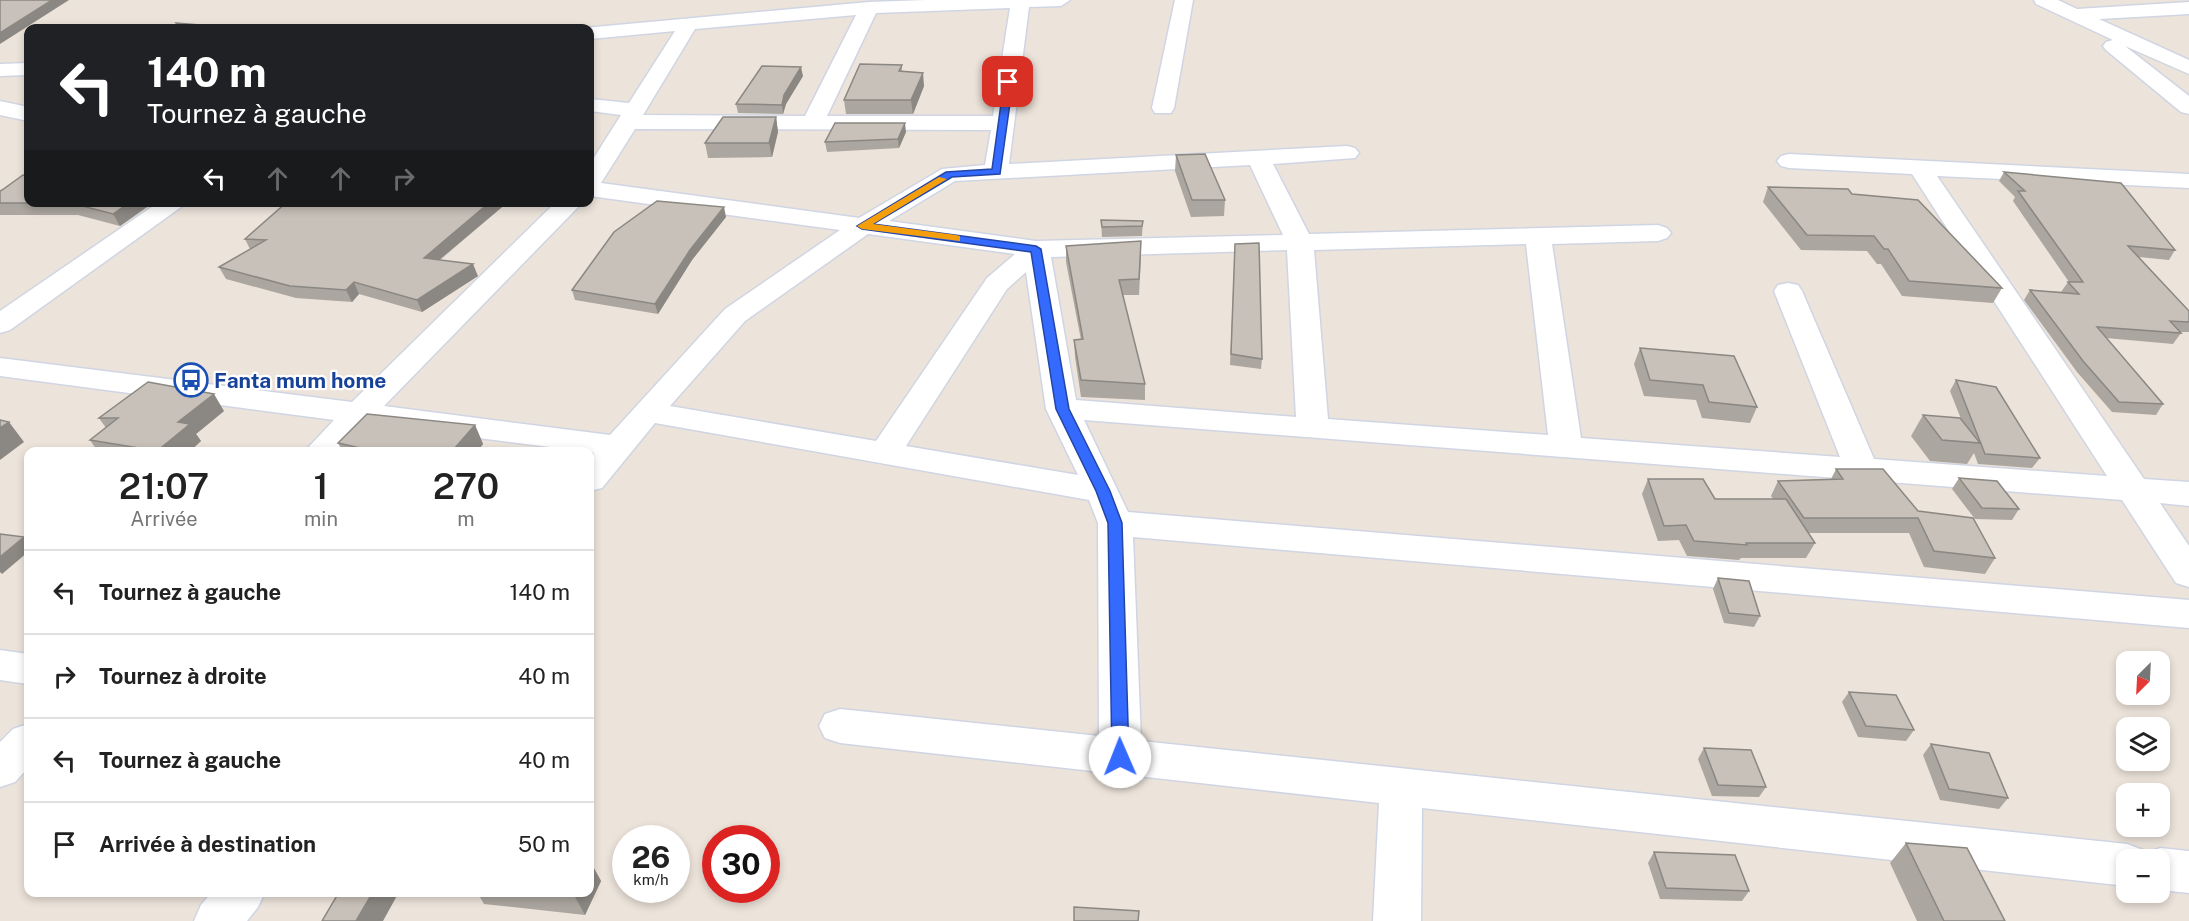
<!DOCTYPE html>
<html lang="fr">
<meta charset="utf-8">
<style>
body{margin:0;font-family:"Public Sans",sans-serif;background:#f2f2f2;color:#222;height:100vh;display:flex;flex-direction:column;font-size:22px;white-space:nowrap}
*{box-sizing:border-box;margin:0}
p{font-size:20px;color:#767676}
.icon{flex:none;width:33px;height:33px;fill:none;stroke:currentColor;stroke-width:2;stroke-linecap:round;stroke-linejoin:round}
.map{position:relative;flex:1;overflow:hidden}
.sheet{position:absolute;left:24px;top:447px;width:570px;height:450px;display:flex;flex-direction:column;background:#fff;border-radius:12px;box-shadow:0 3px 9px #0003}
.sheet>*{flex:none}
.hud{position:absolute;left:24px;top:24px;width:570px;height:183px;border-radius:12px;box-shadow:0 3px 9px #0003;background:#202124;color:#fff;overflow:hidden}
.needle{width:39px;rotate:204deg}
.tools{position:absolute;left:2116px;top:651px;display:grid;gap:12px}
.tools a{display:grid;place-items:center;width:54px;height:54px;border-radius:12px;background:#fff;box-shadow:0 3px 9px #0003;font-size:30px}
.speed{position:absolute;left:612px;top:825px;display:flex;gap:12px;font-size:30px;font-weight:700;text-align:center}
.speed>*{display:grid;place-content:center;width:78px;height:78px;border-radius:50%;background:#fff;box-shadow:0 3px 9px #0003;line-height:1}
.speed small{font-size:15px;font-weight:400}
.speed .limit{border:9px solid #d22;background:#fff;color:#111}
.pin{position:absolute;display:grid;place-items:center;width:51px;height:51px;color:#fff;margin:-26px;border-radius:12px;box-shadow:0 3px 9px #0006}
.me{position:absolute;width:66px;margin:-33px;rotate:359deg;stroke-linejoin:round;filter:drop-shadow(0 0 4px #0008)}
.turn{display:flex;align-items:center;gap:21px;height:126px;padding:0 24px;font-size:27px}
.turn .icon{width:78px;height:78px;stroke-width:2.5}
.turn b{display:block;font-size:42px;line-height:51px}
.lanes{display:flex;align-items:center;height:57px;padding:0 24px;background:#0003;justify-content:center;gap:30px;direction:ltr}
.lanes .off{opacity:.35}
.eta{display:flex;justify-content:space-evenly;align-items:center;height:102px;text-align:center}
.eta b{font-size:36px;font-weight:600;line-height:42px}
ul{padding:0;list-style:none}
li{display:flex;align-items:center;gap:18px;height:84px;padding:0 24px;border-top:2px solid #e0e0e0}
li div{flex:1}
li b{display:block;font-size:22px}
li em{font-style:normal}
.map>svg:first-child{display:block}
</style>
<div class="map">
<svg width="2189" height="921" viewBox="0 0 2189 921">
<rect width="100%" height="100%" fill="#ece3da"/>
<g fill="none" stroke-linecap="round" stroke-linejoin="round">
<defs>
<g id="street">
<path d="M 926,0 L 1070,0 L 1061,6 L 1029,7 L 1009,164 L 1347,146 L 1355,148 L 1359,153 L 1355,158 L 1273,164 L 1309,234 L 1658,225 L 1667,228 L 1671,233 L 1667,238 L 1658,241 L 1552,244 L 1581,438 L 1840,457 L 1774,291 L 1778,285 L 1788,283 L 1798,285 L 1802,291 L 1874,459 L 2107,476 L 1912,174 L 1789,168 L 1781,166 L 1777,161 L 1781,156 L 1789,154 L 2189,174 L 2189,188 L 1937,176 L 2144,479 L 2189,482 L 2189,506 L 2160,503 L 2189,546 L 2189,587 L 2176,583 L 2122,500 L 1084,420 L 1128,512 L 2189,600 L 2189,628 L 1133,537 L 1141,741 L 2127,844 L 2143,850 L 2145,854 L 2160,848 L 2189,851 L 2189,893 L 2160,890 L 2160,860 L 2127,860 L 2127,886 L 1422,808 L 1421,921 L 1373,921 L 1379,803 L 840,743 L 825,738 L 819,726 L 825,714 L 840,709 L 1099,736 L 1098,523 L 1089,500 L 655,423 L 602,488 L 590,491 L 590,459 L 594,453 L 590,452 L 367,424 L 339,452 L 304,452 L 334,420 L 0,376 L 0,358 L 352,402 L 556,202 L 583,202 L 384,406 L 610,435 L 725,309 L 840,230 L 590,196 L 590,164 L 621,115 L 590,111 L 590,99 L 629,103 L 675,31 L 590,39 L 590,28 L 584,28 L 869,2 ZM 1010,8 L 993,116 L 827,116 L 876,13 ZM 856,15 L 805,116 L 643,115 L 695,29 ZM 635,129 L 991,130 L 985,165 L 942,169 L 859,218 L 601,183 ZM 1250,165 L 1283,235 L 1036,241 L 889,221 L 955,181 ZM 868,234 L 1015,254 L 987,278 L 876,441 L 670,406 L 745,321 ZM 1526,244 L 1548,435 L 1328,419 L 1314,250 ZM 1287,250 L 1296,417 L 1076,400 L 1051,257 ZM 1026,272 L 1046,409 L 1078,475 L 906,446 L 1007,289 Z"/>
<path d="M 1175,0 L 1193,0 L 1174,108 L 1171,113 L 1155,113 L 1152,108 Z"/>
<path d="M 2034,0 L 2058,0 L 2077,9 L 2189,2 L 2189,14 L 2099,19 L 2189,60 L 2189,74 L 2125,46 L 2189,96 L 2189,114 L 2181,112 L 2106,50 L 2103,46 L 2106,42 L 2113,40 L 2036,4 Z"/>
<path d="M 28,63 L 28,75 L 0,76 L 0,64 Z"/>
<path d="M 0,101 L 28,107 L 28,121 L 0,115 Z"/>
<path d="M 159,202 L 188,202 L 10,330 L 0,333 L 0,311 Z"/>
<path d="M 0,650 L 28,654 L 28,684 L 0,680 Z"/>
<path d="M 28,724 L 28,768 L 15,782 L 0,787 L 0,742 L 13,729 Z"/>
<path d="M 212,892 L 265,892 L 258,907 L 247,921 L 194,921 L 201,905 Z"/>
</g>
</defs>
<use href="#street" stroke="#d0d5e3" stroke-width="3"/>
<use href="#street" fill="#fff" fill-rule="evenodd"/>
</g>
<g fill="#aba69f">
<path d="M 902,65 L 902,72 L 924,86 L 913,114 L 846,114 L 844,100 Z"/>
<path d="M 803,76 L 786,104 L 783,114 L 738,113 L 736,104 Z"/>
<path d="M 776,117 L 778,132 L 772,157 L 708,158 L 705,143 Z"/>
<path d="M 906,132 L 899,148 L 827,152 L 825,142 Z"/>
<path d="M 1176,155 L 1225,200 L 1224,216 L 1191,217 L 1175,171 Z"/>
<path d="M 2004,172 L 2175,250 L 2169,260 L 2139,257 L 2189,311 L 2189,332 L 2179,332 L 2181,333 L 2173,344 L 2106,338 L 2163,404 L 2156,415 L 2112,412 L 2077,372 L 2024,300 L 2030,290 L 2062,292 L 2061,292 L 2068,282 L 2069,282 L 2013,201 L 2015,197 L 1999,181 Z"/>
<path d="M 1768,187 L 1852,194 L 2002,288 L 1993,303 L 1902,296 L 1881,264 L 1877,264 L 1867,251 L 1801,250 L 1763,202 Z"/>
<path d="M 2,190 L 28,202 L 154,202 L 120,226 L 78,215 L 0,215 L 0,191 Z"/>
<path d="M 508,202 L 440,260 L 478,276 L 422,312 L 359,294 L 352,302 L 296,298 L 226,279 L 219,267 L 250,249 L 245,239 Z"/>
<path d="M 726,217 L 692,260 L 658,314 L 575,300 L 572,290 Z"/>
<path d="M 1101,220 L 1143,221 L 1142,236 L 1102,237 Z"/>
<path d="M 1235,244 L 1262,359 L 1261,369 L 1230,365 Z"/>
<path d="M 1066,246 L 1141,257 L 1139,295 L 1123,295 L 1145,384 L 1145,400 L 1081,397 L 1075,357 L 1074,340 L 1081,340 L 1066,262 Z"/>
<path d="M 1640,348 L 1757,407 L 1750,423 L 1702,418 L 1696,400 L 1644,396 L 1634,364 Z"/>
<path d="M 1956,380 L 2040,458 L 2032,468 L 1978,464 L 1974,453 L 1967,464 L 1930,461 L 1911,436 L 1923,415 L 1961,419 L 1950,391 Z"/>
<path d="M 224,411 L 196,434 L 201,441 L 189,452 L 98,452 L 90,440 L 106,428 L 99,418 Z"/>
<path d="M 475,425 L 483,444 L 477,452 L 343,452 L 338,443 Z"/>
<path d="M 1836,469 L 1918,511 L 1995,558 L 1985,574 L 1924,567 L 1909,533 L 1808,533 L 1815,543 L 1806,558 L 1741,558 L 1739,560 L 1687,556 L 1679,540 L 1658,541 L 1642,494 L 1648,479 L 1715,499 L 1773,499 L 1771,496 L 1778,481 L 1831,479 Z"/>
<path d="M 1959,478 L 2019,509 L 2012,520 L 1975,519 L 1952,489 Z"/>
<path d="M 1718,578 L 1760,616 L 1754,627 L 1724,623 L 1713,589 Z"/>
<path d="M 1849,692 L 1914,730 L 1906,741 L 1858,737 L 1842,702 Z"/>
<path d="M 1931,744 L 2008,798 L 1999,809 L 1940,800 L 1923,755 Z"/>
<path d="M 1704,748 L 1766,787 L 1759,797 L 1712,796 L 1698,759 Z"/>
<path d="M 1906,843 L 2005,921 L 1917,921 L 1890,863 Z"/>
<path d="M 1654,852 L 1749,891 L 1742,901 L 1660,899 L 1648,863 Z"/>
<path d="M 590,861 L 601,881 L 585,915 L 484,904 L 477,892 L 590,892 Z"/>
</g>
<g fill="#8b8782">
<path d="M 52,0 L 69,0 L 0,44 L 0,33 Z"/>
<path d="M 801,67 L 803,76 L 786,104 L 783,114 L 782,105 L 784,95 Z"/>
<path d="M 923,73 L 924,86 L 913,114 L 911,100 Z"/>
<path d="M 776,117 L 778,132 L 772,157 L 769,143 Z"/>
<path d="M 905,123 L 906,132 L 899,148 L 898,139 Z"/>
<path d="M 130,202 L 154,202 L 120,226 L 113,214 Z"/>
<path d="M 490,202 L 508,202 L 428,269 L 424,258 Z"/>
<path d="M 724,207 L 726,217 L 692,260 L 658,314 L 655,304 L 690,250 Z"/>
<path d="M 473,264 L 478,276 L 422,312 L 417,300 Z"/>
<path d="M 354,282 L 359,294 L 352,302 L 346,290 Z"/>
<path d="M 214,394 L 224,411 L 196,434 L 201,441 L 189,452 L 157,452 L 157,451 L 178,422 Z"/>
<path d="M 9,422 L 24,442 L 0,460 L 0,428 Z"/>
<path d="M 475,425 L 483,444 L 477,452 L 455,452 L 454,449 Z"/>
<path d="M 24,537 L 28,543 L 28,552 L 2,574 L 0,572 L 0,557 Z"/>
<path d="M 590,861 L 601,881 L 585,915 L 574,895 L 575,892 L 590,892 Z"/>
<path d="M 373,892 L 399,892 L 383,921 L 356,921 Z"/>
</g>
<g fill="#c7c1b9" stroke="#8b8782" stroke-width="1.5">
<path d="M 0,0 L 52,0 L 0,33 Z"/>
<path d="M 176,23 L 237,28 L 180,28 Z"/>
<path d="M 860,64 L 902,65 L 899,71 L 923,73 L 911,100 L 844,100 Z"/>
<path d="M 762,66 L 801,67 L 784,95 L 782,105 L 736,104 Z"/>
<path d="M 723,117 L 776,117 L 769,143 L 705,143 Z"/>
<path d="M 835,123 L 905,123 L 898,139 L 825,142 Z"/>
<path d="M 1205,154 L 1225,200 L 1192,200 L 1176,155 Z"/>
<path d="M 2004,172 L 2121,183 L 2175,250 L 2128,246 L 2189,311 L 2189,322 L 2170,321 L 2181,333 L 2097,327 L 2163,404 L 2119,402 L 2083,361 L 2030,290 L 2079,294 L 2068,282 L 2083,282 L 2018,191 L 2025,191 Z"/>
<path d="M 23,175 L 28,176 L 28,202 L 130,202 L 113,214 L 71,203 L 0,203 L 0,191 L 2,190 Z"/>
<path d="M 1768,187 L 1848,189 L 1852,194 L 1918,200 L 2002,288 L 1909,281 L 1888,249 L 1884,249 L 1874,236 L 1807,235 Z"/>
<path d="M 657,201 L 724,207 L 690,250 L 655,304 L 572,290 L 614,232 Z"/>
<path d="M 287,202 L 490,202 L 424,258 L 473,264 L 417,300 L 354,282 L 346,290 L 290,286 L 219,267 L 266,240 L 245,239 Z"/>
<path d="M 1101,220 L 1143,221 L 1142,226 L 1102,227 Z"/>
<path d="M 1141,241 L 1139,279 L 1119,280 L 1145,384 L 1081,380 L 1074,340 L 1083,339 L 1066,246 Z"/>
<path d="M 1259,243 L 1262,359 L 1231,354 L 1235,244 Z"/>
<path d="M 1640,348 L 1734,356 L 1757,407 L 1709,402 L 1703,385 L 1650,380 Z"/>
<path d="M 1956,380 L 1996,387 L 2040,458 L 1985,454 Z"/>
<path d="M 148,382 L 214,394 L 178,422 L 190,424 L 157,451 L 90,440 L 118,418 L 99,418 Z"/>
<path d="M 367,414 L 475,425 L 454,449 L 474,452 L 378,452 L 338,443 Z"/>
<path d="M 1923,415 L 1960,418 L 1980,443 L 1942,440 Z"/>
<path d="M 0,420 L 9,422 L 0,428 Z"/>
<path d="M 1836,469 L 1883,469 L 1918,511 L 1973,518 L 1995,558 L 1934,551 L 1918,518 L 1804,518 L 1778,481 L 1843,479 Z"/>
<path d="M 1959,478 L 1997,481 L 2019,509 L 1982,508 Z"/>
<path d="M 1648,479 L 1703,479 L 1715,499 L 1786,499 L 1815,543 L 1746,543 L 1747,545 L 1694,541 L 1686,525 L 1664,526 Z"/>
<path d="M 0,534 L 24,537 L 0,557 Z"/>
<path d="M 1718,578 L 1749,581 L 1760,616 L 1729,613 Z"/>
<path d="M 1849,692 L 1896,695 L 1914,730 L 1866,726 Z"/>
<path d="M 1931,744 L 1989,753 L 2008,798 L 1949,789 Z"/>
<path d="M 1704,748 L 1751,750 L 1766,787 L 1718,785 Z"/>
<path d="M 1906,843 L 1967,848 L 2005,921 L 1944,921 Z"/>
<path d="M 1654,852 L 1735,855 L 1749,891 L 1666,888 Z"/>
<path d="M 339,892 L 373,892 L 356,921 L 322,921 Z"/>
<path d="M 554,892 L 575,892 L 574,895 Z"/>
<path d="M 1074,907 L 1139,911 L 1138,921 L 1074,921 Z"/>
</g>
<path fill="#356aff" stroke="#2245a6" stroke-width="1.5" d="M 1008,80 L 1013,82 L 1000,174 L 952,177 L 873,224 L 1036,246 L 1041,249 L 1069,409 L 1110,491 L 1122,523 L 1129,757 L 1127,762 L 1120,764 L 1114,762 L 1112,757 L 1108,523 L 1096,491 L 1056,409 L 1031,252 L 862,229 L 857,226 L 946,172 L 992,169 L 1004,82 Z"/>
<path fill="#f59e0b" d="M 939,177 L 947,179 L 873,224 L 956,235 L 960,236 L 960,241 L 862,229 L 857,226 Z"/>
<defs>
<symbol id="bus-ring" viewBox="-11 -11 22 22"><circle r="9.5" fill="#fff" stroke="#1a4fb4" stroke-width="1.5"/><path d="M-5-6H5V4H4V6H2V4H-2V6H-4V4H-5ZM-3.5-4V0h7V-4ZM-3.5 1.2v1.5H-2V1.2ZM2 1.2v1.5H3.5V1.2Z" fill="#1a4fb4"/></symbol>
</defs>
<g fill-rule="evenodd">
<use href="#bus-ring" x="172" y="361" width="38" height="38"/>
</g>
<g text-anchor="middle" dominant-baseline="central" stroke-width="4.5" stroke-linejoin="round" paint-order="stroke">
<g font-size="21" font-weight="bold" fill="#164399" stroke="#fff" text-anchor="start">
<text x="214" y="380">Fanta mum home</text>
</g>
</g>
</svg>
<div class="tools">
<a><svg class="needle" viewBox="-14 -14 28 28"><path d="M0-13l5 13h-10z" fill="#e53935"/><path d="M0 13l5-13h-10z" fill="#767676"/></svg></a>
<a><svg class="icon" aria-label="layers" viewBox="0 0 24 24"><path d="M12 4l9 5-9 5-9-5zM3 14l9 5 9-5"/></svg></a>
<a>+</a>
<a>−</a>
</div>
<div class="speed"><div>26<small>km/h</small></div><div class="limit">30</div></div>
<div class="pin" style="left:1008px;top:82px;background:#d93025"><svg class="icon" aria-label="arrive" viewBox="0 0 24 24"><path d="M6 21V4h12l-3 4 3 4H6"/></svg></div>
<svg class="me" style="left:1120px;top:757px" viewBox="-20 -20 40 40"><circle r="19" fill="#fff"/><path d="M0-13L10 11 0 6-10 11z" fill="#356aff"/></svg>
<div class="hud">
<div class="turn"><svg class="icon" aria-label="left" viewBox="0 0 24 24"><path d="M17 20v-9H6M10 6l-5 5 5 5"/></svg><div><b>140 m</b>Tournez à gauche</div></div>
<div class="lanes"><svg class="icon" aria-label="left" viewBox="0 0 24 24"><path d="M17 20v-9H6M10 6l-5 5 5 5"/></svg><svg class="icon off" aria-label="ahead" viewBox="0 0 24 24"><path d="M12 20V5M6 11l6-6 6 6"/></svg><svg class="icon off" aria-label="ahead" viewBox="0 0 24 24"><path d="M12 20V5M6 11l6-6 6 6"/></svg><svg class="icon off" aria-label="right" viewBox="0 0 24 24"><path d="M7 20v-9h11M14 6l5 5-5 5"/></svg></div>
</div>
<section class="sheet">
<div class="eta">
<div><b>21:07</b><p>Arrivée</p></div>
<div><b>1</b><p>min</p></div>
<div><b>270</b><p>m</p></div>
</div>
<ul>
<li><svg class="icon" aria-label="left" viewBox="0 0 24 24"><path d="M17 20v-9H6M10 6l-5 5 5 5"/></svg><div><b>Tournez à gauche</b></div><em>140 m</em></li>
<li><svg class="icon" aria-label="right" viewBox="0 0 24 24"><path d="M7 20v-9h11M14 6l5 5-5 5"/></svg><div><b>Tournez à droite</b></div><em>40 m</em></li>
<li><svg class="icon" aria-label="left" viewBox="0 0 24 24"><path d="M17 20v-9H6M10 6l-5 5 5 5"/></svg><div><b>Tournez à gauche</b></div><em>40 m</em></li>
<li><svg class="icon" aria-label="arrive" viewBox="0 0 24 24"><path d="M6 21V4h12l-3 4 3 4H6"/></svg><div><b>Arrivée à destination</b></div><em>50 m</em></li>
</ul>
</section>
</div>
